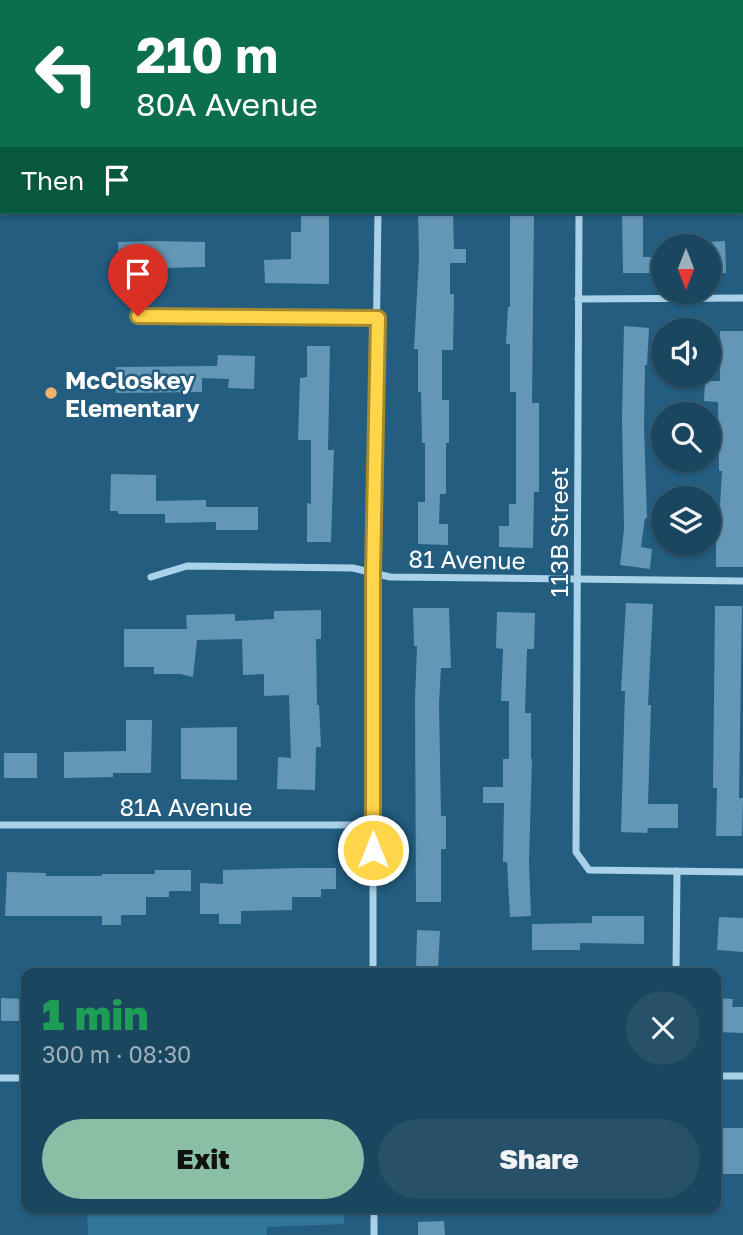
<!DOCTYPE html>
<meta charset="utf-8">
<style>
body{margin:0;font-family:"Golos Text",sans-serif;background:#275069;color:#f1f3f6;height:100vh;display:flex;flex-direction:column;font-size:26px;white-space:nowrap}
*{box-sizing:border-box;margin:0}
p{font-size:23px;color:#9fb1bd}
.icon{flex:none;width:38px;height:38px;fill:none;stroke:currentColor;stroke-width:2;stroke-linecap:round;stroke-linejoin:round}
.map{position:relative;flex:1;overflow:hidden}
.sheet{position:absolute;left:21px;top:968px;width:700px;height:245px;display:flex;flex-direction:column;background:#1a4660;border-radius:14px;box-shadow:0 2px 5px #0004,0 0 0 2px #385e75}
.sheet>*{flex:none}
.banner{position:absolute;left:0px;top:0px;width:744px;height:214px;box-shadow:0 2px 5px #0004,0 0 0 2px #385e75;background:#0b6e4f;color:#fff;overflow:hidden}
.needle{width:46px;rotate:180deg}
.controls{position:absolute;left:651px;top:234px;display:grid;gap:14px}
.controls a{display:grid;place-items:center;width:70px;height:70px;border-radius:50%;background:#1a4660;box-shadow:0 2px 5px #0004,0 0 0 2px #385e75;font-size:35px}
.pin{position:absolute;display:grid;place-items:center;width:60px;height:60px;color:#fff;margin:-72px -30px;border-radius:50% 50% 50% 0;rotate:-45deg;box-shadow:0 0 7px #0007}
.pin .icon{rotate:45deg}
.me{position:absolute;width:77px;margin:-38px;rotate:0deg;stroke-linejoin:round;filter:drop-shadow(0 0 5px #0008)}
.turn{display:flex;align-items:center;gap:24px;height:147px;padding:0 21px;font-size:32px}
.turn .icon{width:91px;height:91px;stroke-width:2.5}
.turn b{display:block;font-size:49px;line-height:60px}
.then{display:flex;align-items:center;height:66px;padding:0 21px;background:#0003;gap:14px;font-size:26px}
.round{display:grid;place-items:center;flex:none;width:74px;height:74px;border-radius:37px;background:#275069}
.head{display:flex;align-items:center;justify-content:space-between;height:119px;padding:0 21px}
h1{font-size:42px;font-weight:800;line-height:52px;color:#1e9e55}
.action{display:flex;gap:14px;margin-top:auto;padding:14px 21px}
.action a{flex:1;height:80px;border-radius:42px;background:#8abfa5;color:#111;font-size:28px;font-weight:800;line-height:80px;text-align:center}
.action a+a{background:#275069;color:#f1f3f6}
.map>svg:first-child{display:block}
</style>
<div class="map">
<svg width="743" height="1235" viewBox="0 0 743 1235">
<rect width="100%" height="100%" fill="#235d80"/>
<path fill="#33769c" d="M 87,1208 L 344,1208 L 344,1224 L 267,1227 L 267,1235 L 88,1235 Z"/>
<g fill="#6497b5">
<path d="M 301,212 L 329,212 L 329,284 L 265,283 L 264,260 L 291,259 L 291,232 L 301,232 Z"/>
<path d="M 418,212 L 453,212 L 454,249 L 466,249 L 466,263 L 450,263 L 450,294 L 454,294 L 453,350 L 442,350 L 442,400 L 449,400 L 449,443 L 446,443 L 446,494 L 440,494 L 439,524 L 448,524 L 448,545 L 418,544 L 418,502 L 425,502 L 425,443 L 422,443 L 421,392 L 418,392 L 418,349 L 414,349 L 419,257 Z"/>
<path d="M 510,212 L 534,212 L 532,403 L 539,403 L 539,492 L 534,492 L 533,548 L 499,547 L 499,526 L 509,526 L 509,504 L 516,504 L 516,392 L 510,392 L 510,344 L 506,344 L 508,307 L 510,307 Z"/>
<path d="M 622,212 L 643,212 L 643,257 L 660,257 L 660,273 L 623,273 Z"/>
<path d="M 154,241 L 205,242 L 205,267 L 119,269 L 118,242 Z"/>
<path d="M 725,241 L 726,273 L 709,274 L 709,242 Z"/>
<path d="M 624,326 L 649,328 L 647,365 L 645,365 L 644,428 L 647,518 L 645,518 L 641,547 L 652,549 L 650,569 L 620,565 L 624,529 L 622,417 Z"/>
<path d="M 720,331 L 743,331 L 743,567 L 716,567 L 716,519 L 709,519 L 709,506 L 720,506 L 722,471 L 719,471 L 718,402 L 704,401 L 705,381 L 720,381 Z"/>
<path d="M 307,346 L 330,346 L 328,450 L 334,450 L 331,542 L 307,542 L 307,503 L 311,504 L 311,440 L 298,440 L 300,378 L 307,377 Z"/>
<path d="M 218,355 L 255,356 L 254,389 L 228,388 L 229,379 L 202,378 L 202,392 L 116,393 L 116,367 L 217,366 Z"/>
<path d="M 111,474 L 156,475 L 156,501 L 206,500 L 206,507 L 258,507 L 258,530 L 216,530 L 216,522 L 165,523 L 165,514 L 118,514 L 118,511 L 110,511 Z"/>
<path d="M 626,603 L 653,604 L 648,705 L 651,705 L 648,804 L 678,804 L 678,828 L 648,828 L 647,833 L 621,832 L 625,691 L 621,691 Z"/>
<path d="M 715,606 L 742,606 L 739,798 L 743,798 L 742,836 L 716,836 L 717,788 L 713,788 Z"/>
<path d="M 413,608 L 449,608 L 451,668 L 441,668 L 439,704 L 441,816 L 446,816 L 446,849 L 441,849 L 441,902 L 416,902 L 415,700 L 417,646 L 414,646 Z"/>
<path d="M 321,610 L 321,639 L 316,639 L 317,705 L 319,705 L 321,747 L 316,747 L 315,790 L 277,789 L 278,757 L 291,758 L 289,695 L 264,696 L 264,674 L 243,675 L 242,639 L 197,640 L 193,677 L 180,674 L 154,674 L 154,667 L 124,667 L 124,629 L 187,629 L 186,615 L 235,614 L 235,621 L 274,619 L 274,611 Z"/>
<path d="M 497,612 L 535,613 L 534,649 L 527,649 L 525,713 L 531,713 L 531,759 L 532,759 L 529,862 L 531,916 L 510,917 L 507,862 L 503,862 L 504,803 L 483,803 L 483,787 L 503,787 L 503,759 L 509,759 L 509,701 L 501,701 L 503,649 L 496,648 Z"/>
<path d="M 126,720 L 152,720 L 151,773 L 113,773 L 113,777 L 64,778 L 64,752 L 126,751 Z"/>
<path d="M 237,727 L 237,780 L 181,779 L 181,728 Z"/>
<rect x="4" y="753" width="33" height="25"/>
<path d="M 301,868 L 336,868 L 336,889 L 321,889 L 321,897 L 292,897 L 292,910 L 241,911 L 241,924 L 219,924 L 219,914 L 200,914 L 200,883 L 223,884 L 223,870 Z"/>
<path d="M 155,870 L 191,870 L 191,891 L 169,891 L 169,897 L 146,897 L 146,915 L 121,915 L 121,925 L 102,925 L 102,916 L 5,916 L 7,872 L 46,873 L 46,876 L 102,876 L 102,874 L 155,874 Z"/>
<path d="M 592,916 L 644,916 L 644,944 L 580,943 L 580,950 L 532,950 L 532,924 L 592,923 Z"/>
<path d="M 719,917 L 743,918 L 743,952 L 717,950 Z"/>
<path d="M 417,930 L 440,931 L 438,970 L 416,969 Z"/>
<path d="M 1,998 L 26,999 L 26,1021 L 1,1021 Z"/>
<path d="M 716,998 L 733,999 L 732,1007 L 743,1007 L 743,1033 L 716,1032 Z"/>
<rect x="716" y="1128" width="27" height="46"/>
<path d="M 444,1221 L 445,1235 L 418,1235 L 418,1222 Z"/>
</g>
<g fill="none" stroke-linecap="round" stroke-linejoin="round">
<g stroke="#a9d1e7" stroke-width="7">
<path d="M 712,2 L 712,0"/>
<path d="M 579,212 L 576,852 L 589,870 L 743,872"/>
<path d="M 578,299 L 743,298"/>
<path d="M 138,316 L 378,318"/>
<path d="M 151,577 L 187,566 L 353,568 L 390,577 L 743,581"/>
<path d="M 0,825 L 372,825"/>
<path d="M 373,973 L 373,573 L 378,212"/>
<path d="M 676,973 L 677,871"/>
<path d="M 716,1076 L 743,1076"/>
<path d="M 0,1078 L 26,1078"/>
<path d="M 374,1208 L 374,1235"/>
</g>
<g stroke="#d3e9f6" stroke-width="14">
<path d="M 0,68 L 2,68"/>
<path d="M 742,73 L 743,73"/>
</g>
</g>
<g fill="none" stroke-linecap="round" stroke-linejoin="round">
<defs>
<path id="route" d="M 138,316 L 378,318 L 373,573 L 373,850"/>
</defs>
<use href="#route" stroke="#a68a30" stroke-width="18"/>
<use href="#route" stroke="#ffd54a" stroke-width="12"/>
</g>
<circle fill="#f2b26b" stroke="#235d80" stroke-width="2.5" cx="51" cy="393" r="7"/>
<g text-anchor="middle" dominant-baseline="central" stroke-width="5" stroke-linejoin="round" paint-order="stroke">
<g font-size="24" font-weight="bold" fill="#fff" stroke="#235d80" text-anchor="start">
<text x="65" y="379">McCloskey<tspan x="65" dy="28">Elementary</tspan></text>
</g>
<g font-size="24" fill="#fff" stroke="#235d80">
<text transform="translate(558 532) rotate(-90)">113B Street</text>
<text transform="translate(467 559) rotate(1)">81 Avenue</text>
<text x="186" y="806">81A Avenue</text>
</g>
</g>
</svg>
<div class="controls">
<a><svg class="needle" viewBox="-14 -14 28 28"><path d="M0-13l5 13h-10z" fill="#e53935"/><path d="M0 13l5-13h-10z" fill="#9fb1bd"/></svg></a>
<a><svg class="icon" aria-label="sound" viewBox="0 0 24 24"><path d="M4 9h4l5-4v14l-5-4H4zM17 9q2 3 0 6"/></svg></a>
<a><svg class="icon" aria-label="search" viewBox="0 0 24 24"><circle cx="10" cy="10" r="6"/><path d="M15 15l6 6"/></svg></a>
<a><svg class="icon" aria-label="layers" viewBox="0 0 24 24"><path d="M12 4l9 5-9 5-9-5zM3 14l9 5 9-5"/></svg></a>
</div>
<div class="pin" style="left:138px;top:316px;background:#d93025"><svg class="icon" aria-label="arrive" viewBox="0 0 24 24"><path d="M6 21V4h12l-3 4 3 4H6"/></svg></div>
<svg class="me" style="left:373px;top:850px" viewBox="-20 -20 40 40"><circle r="17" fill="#ffd54a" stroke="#fff" stroke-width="3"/><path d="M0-11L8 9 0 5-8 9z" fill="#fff"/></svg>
<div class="banner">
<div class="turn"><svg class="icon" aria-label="left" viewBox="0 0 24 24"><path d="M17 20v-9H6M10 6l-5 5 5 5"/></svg><div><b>210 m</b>80A Avenue</div></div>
<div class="then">Then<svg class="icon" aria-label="arrive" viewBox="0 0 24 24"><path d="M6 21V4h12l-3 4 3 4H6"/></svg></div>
</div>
<section class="sheet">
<div class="head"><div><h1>1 min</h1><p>300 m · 08:30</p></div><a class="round"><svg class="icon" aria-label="close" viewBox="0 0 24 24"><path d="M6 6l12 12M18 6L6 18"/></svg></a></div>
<div class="action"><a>Exit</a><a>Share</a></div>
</section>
</div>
